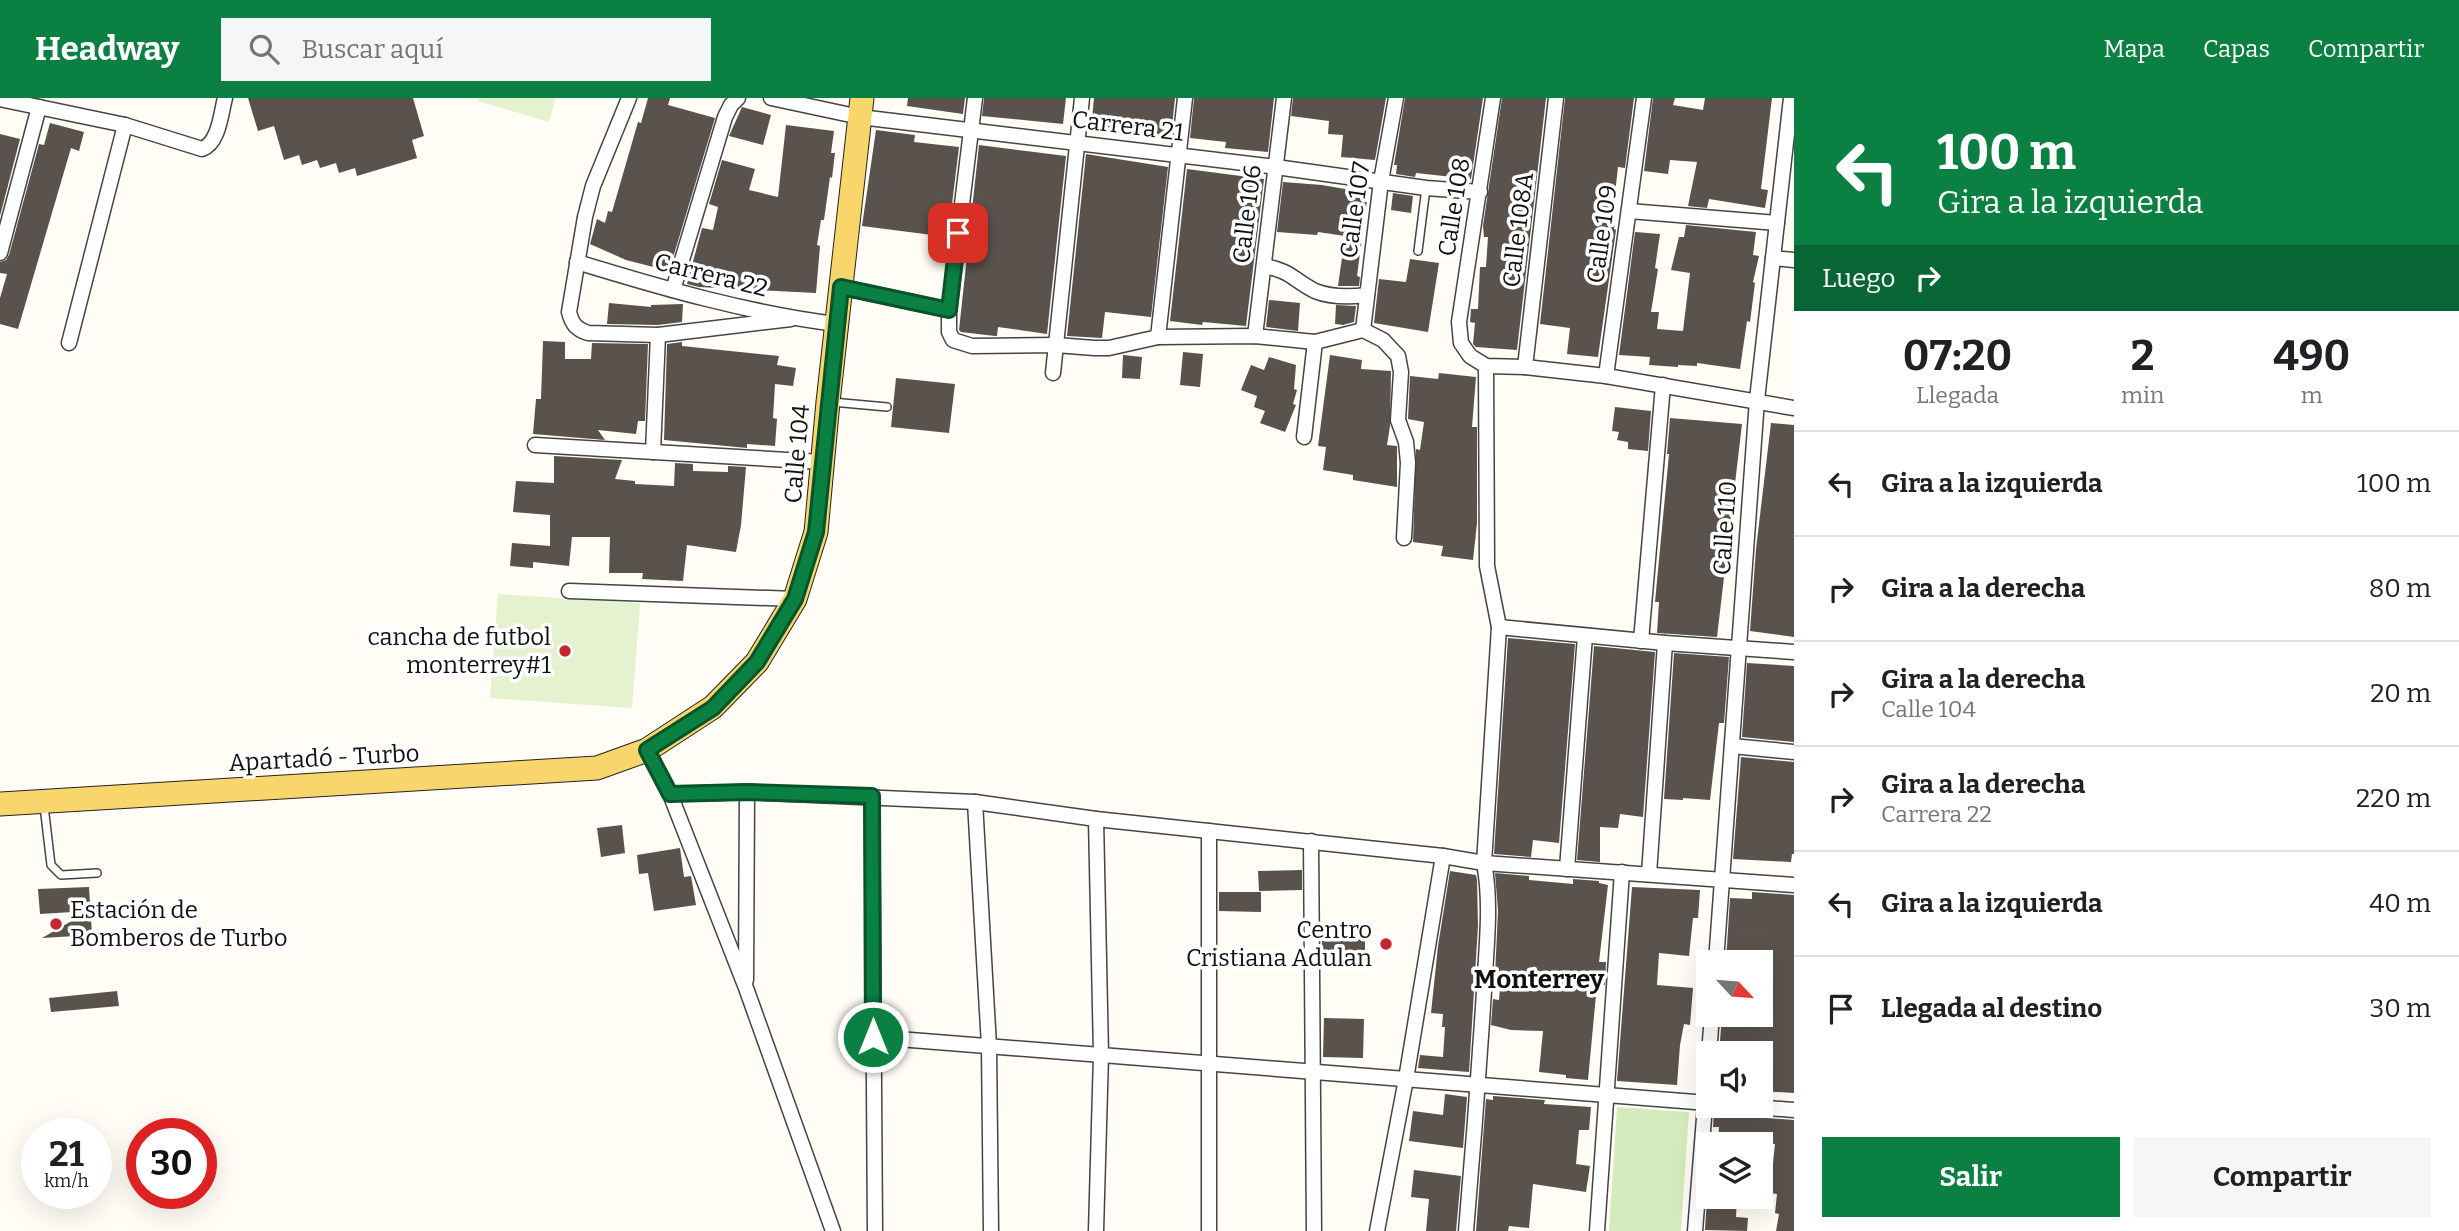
<!DOCTYPE html>
<html lang="es">
<meta charset="utf-8">
<style>
body{margin:0;font-family:Bitter,serif;background:#f6f6f6;color:#202124;height:100vh;display:flex;flex-direction:column;font-size:26px;white-space:nowrap}
*{box-sizing:border-box;margin:0}
p{font-size:23px;color:#757577}
.icon{flex:none;width:38px;height:38px;fill:none;stroke:currentColor;stroke-width:2;stroke-linecap:round;stroke-linejoin:round}
.map{position:relative;flex:1;overflow:hidden}
.panel{display:flex;flex-direction:column;background:#fff;width:665px}
.panel>*{flex:none}
.top-card{background:#0b8043;color:#fff;overflow:hidden}
.needle{width:46px;rotate:116deg}
.fabs{position:absolute;left:1696px;top:852px;display:grid;gap:14px}
.fabs a{display:grid;place-items:center;width:77px;height:77px;border-radius:0px;background:#fff;box-shadow:0 7px 28px #0002;font-size:35px}
.speed{position:absolute;left:21px;top:1020px;display:flex;gap:14px;font-size:35px;font-weight:700;text-align:center}
.speed>*{display:grid;place-content:center;width:91px;height:91px;border-radius:50%;background:#fff;box-shadow:0 7px 28px #0002;line-height:1}
.speed small{font-size:18px;font-weight:400}
.speed .limit{border:10px solid #d22;background:#fff;color:#111}
.pin{position:absolute;display:grid;place-items:center;width:60px;height:60px;color:#fff;margin:-30px;border-radius:14px;box-shadow:0 4px 10px #0006}
.me{position:absolute;width:77px;margin:-38px;rotate:0deg;stroke-linejoin:round;filter:drop-shadow(0 0 5px #0008)}
.turn{display:flex;align-items:center;gap:24px;height:147px;padding:0 28px;font-size:32px}
.turn .icon{width:91px;height:91px;stroke-width:2.5}
.turn b{display:block;font-size:49px;line-height:60px}
.then{display:flex;align-items:center;height:66px;padding:0 28px;background:#0003;gap:14px;font-size:26px}
.eta{display:flex;justify-content:space-evenly;align-items:center;height:119px;text-align:center}
.eta b{font-size:42px;font-weight:700;line-height:49px}
.button{display:flex;gap:14px;margin-top:auto;padding:14px 28px}
.button a{flex:1;height:80px;border-radius:0px;background:#0b8043;color:#fff;font-size:28px;font-weight:700;line-height:80px;text-align:center}
.button a+a{background:#f6f6f6;color:#202124}
ul{padding:0;list-style:none}
li{display:flex;align-items:center;gap:21px;height:105px;padding:0 28px;border-top:2px solid #e0e0e0}
li div{flex:1}
li b{display:block;font-size:26px}
li em{font-style:normal}
header{display:flex;align-items:center;gap:42px;box-sizing:border-box;height:98px;padding:0 35px;background:#0b8043;color:#fff}
header strong{font-size:33px}
nav{display:flex;gap:38px;margin-inline-start:auto;font-size:24px}
.search{width:490px;height:63px;background:#f6f6f6;display:flex;align-items:center;gap:18px;box-sizing:border-box;padding:0 24px;border-radius:0px;color:#757577;font-size:26px}
main{display:flex;flex:1;min-height:0}
.map>svg:first-child{display:block}
</style>
<header>
<strong>Headway</strong>
<div class="search"><svg class="icon" aria-label="search" viewBox="0 0 24 24"><circle cx="10" cy="10" r="6"/><path d="M15 15l6 6"/></svg>Buscar aquí</div>
<nav><a>Mapa</a><a>Capas</a><a>Compartir</a></nav>
</header>
<main>
<div class="map">
<svg width="1794" height="1133" viewBox="0 0 1794 1133">
<rect width="100%" height="100%" fill="#fffdf5"/>
<path fill="#d5ebbd" d="M 1617,1009 L 1689,1014 L 1681,1133 L 1609,1133 Z"/>
<g fill="#e6f2cf">
<path d="M 479,0 L 556,0 L 549,24 L 478,3 Z"/>
<path d="M 498,496 L 640,505 L 632,610 L 490,600 Z"/>
</g>
<g fill="#5a524d">
<path d="M 248,0 L 413,0 L 424,38 L 412,42 L 417,60 L 357,78 L 355,70 L 339,75 L 336,65 L 320,70 L 317,62 L 302,67 L 299,57 L 284,62 L 274,28 L 258,33 Z"/>
<path d="M 648,0 L 670,0 L 668,7 L 715,20 L 669,173 L 626,162 L 590,146 L 597,121 L 605,125 L 608,113 L 612,114 L 638,24 L 641,25 Z"/>
<path d="M 908,0 L 965,0 L 963,16 L 907,8 Z"/>
<path d="M 984,0 L 1066,0 L 1063,26 L 982,18 Z"/>
<path d="M 1094,0 L 1175,0 L 1171,38 L 1169,40 L 1091,31 Z"/>
<path d="M 1194,0 L 1274,0 L 1268,54 L 1225,50 L 1226,44 L 1190,40 Z"/>
<path d="M 1293,0 L 1386,0 L 1375,62 L 1341,59 L 1343,37 L 1328,36 L 1329,23 L 1291,18 Z"/>
<path d="M 1405,0 L 1483,0 L 1471,81 L 1416,75 L 1415,79 L 1396,76 L 1397,67 L 1394,67 Z"/>
<path d="M 1502,0 L 1546,0 L 1517,252 L 1476,249 L 1473,246 L 1475,225 L 1470,224 L 1471,211 L 1478,211 L 1480,169 L 1486,169 L 1488,139 L 1484,139 L 1483,128 Z"/>
<path d="M 1565,0 L 1634,0 L 1625,70 L 1618,69 L 1612,123 L 1615,123 L 1614,131 L 1616,132 L 1598,259 L 1567,256 L 1570,230 L 1540,226 Z"/>
<path d="M 1653,0 L 1675,0 L 1673,7 L 1703,12 L 1705,0 L 1772,0 L 1761,91 L 1768,92 L 1765,110 L 1709,101 L 1707,110 L 1688,108 L 1697,64 L 1670,62 L 1668,76 L 1644,73 Z"/>
<path d="M 742,9 L 771,17 L 763,47 L 729,38 Z"/>
<path d="M 50,25 L 84,34 L 79,53 L 71,50 L 18,231 L 0,226 L 0,200 L 7,176 L 0,175 L 0,164 L 6,162 L 9,157 L 39,46 L 44,47 Z"/>
<path d="M 786,27 L 834,33 L 831,55 L 835,55 L 832,80 L 830,79 L 824,122 L 821,122 L 817,147 L 820,148 L 816,195 L 699,189 L 687,186 L 702,130 L 713,132 L 718,109 L 709,106 L 722,62 L 755,71 L 749,92 L 778,99 Z"/>
<path d="M 876,32 L 915,37 L 914,44 L 959,49 L 948,139 L 862,128 Z"/>
<path d="M 0,36 L 20,41 L 0,118 Z"/>
<path d="M 979,47 L 1066,58 L 1047,236 L 998,229 L 997,238 L 995,238 L 961,234 L 959,232 Z"/>
<path d="M 1086,56 L 1168,69 L 1151,219 L 1105,214 L 1102,240 L 1067,238 Z"/>
<path d="M 1187,71 L 1264,81 L 1246,228 L 1203,224 L 1202,227 L 1170,223 Z"/>
<path d="M 1283,84 L 1322,87 L 1368,95 L 1357,178 L 1360,179 L 1359,188 L 1338,188 L 1345,138 L 1318,134 L 1317,137 L 1277,134 Z"/>
<path d="M 1393,95 L 1413,98 L 1411,115 L 1391,112 Z"/>
<path d="M 1686,127 L 1756,134 L 1753,157 L 1759,158 L 1753,184 L 1755,185 L 1750,224 L 1747,223 L 1740,271 L 1697,265 L 1697,268 L 1678,267 L 1678,269 L 1649,267 L 1650,259 L 1619,257 L 1635,134 L 1660,136 L 1655,170 L 1658,171 L 1651,214 L 1659,214 L 1657,231 L 1683,233 L 1690,175 L 1671,172 L 1679,139 L 1684,139 Z"/>
<path d="M 1410,161 L 1439,165 L 1428,234 L 1374,225 L 1379,181 L 1406,184 Z"/>
<path d="M 1269,202 L 1300,205 L 1298,233 L 1266,229 Z"/>
<path d="M 609,205 L 651,209 L 651,207 L 683,206 L 682,224 L 658,227 L 607,226 Z"/>
<path d="M 1336,207 L 1356,208 L 1354,224 L 1343,227 L 1335,226 Z"/>
<path d="M 543,243 L 565,244 L 565,261 L 591,261 L 592,245 L 648,246 L 645,323 L 638,323 L 636,336 L 598,332 L 605,342 L 533,336 L 536,301 L 541,301 Z"/>
<path d="M 682,244 L 682,248 L 779,258 L 777,267 L 796,270 L 793,288 L 775,286 L 773,320 L 777,321 L 775,348 L 747,346 L 747,350 L 664,342 L 667,246 Z"/>
<path d="M 1183,254 L 1203,256 L 1200,289 L 1180,287 Z"/>
<path d="M 1123,257 L 1142,259 L 1140,281 L 1122,280 Z"/>
<path d="M 1330,257 L 1362,262 L 1361,271 L 1391,273 L 1390,328 L 1387,347 L 1397,348 L 1397,389 L 1353,382 L 1353,377 L 1323,372 L 1326,349 L 1318,348 Z"/>
<path d="M 1269,259 L 1296,267 L 1294,291 L 1297,292 L 1293,306 L 1296,307 L 1285,334 L 1260,325 L 1265,313 L 1254,309 L 1257,298 L 1241,292 L 1251,267 L 1264,272 Z"/>
<path d="M 1439,275 L 1476,279 L 1472,329 L 1477,329 L 1477,425 L 1473,462 L 1441,458 L 1443,448 L 1413,444 L 1416,351 L 1420,352 L 1424,324 L 1408,321 L 1410,278 L 1438,281 Z"/>
<path d="M 896,280 L 955,286 L 949,335 L 891,329 Z"/>
<path d="M 1615,309 L 1651,313 L 1648,353 L 1628,351 L 1628,344 L 1617,342 L 1619,334 L 1612,333 Z"/>
<path d="M 1670,320 L 1742,326 L 1717,539 L 1657,535 L 1659,504 L 1655,504 L 1669,356 L 1667,356 Z"/>
<path d="M 1771,325 L 1794,327 L 1794,539 L 1750,533 L 1756,451 Z"/>
<path d="M 554,358 L 622,362 L 615,381 L 635,383 L 635,386 L 674,388 L 675,365 L 693,366 L 693,373 L 728,374 L 728,368 L 746,369 L 741,427 L 736,454 L 687,447 L 683,483 L 642,481 L 643,475 L 609,475 L 610,439 L 572,439 L 569,468 L 533,464 L 533,470 L 510,468 L 512,445 L 550,448 L 550,417 L 513,414 L 516,383 L 554,385 Z"/>
<path d="M 1508,540 L 1575,546 L 1559,745 L 1533,742 L 1531,759 L 1494,756 Z"/>
<path d="M 1594,548 L 1655,554 L 1643,719 L 1620,716 L 1618,730 L 1600,729 L 1600,764 L 1577,762 Z"/>
<path d="M 1674,555 L 1729,559 L 1724,625 L 1719,625 L 1710,702 L 1683,700 L 1683,702 L 1664,701 Z"/>
<path d="M 1747,565 L 1794,568 L 1794,644 L 1742,639 Z"/>
<path d="M 1741,659 L 1794,664 L 1794,756 L 1792,756 L 1791,764 L 1733,761 Z"/>
<path d="M 622,727 L 625,755 L 601,759 L 597,730 Z"/>
<path d="M 680,750 L 684,779 L 691,778 L 696,807 L 654,813 L 648,775 L 639,776 L 637,757 Z"/>
<path d="M 1302,772 L 1302,792 L 1259,793 L 1258,773 Z"/>
<path d="M 1450,773 L 1476,777 L 1477,782 L 1478,828 L 1469,974 L 1418,970 L 1420,957 L 1443,959 L 1445,929 L 1442,929 L 1443,916 L 1431,915 L 1438,848 Z"/>
<path d="M 1495,775 L 1529,778 L 1529,782 L 1573,786 L 1573,781 L 1599,783 L 1599,785 L 1608,787 L 1599,864 L 1606,864 L 1605,887 L 1599,886 L 1598,897 L 1596,897 L 1588,982 L 1566,980 L 1566,977 L 1539,974 L 1543,933 L 1511,932 L 1491,927 L 1493,901 L 1499,902 L 1501,878 L 1495,877 L 1498,813 Z"/>
<path d="M 89,789 L 92,837 L 42,840 L 89,813 L 40,816 L 38,791 Z"/>
<path d="M 1632,789 L 1700,792 L 1698,820 L 1693,820 L 1689,858 L 1659,855 L 1657,887 L 1693,890 L 1690,927 L 1684,926 L 1680,947 L 1677,987 L 1617,983 Z"/>
<path d="M 1219,794 L 1261,794 L 1261,814 L 1219,813 Z"/>
<path d="M 1752,794 L 1794,797 L 1794,995 L 1760,993 L 1760,956 L 1719,956 L 1722,917 L 1760,917 L 1760,883 L 1768,884 L 1770,857 L 1741,854 L 1740,864 L 1726,864 L 1730,800 L 1752,801 Z"/>
<rect x="1322" y="835" width="43" height="21"/>
<path d="M 117,893 L 119,908 L 51,914 L 49,900 Z"/>
<path d="M 1324,920 L 1364,921 L 1363,960 L 1323,959 Z"/>
<path d="M 1445,996 L 1467,999 L 1463,1050 L 1409,1043 L 1413,1013 L 1443,1017 Z"/>
<path d="M 1493,998 L 1545,1002 L 1544,1006 L 1591,1009 L 1589,1032 L 1579,1032 L 1576,1066 L 1590,1068 L 1586,1094 L 1533,1086 L 1529,1130 L 1509,1128 L 1508,1133 L 1476,1133 L 1486,1001 L 1493,1002 Z"/>
<path d="M 1714,1012 L 1732,1013 L 1739,1018 L 1794,1022 L 1794,1133 L 1776,1133 L 1779,1116 L 1775,1115 L 1777,1096 L 1770,1095 L 1775,1046 L 1743,1042 L 1743,1046 L 1718,1045 L 1719,1029 L 1713,1029 Z"/>
<path d="M 1414,1072 L 1461,1078 L 1456,1133 L 1426,1133 L 1429,1101 L 1411,1099 Z"/>
<path d="M 1707,1099 L 1737,1099 L 1736,1119 L 1748,1120 L 1747,1133 L 1705,1132 Z"/>
</g>
<g fill="none" stroke-linecap="round" stroke-linejoin="round">
<defs>
<g id="lane">
<path d="M 1418,153 L 1426,90"/>
<path d="M 832,304 L 887,309"/>
<path d="M 44,708 L 51,767 L 61,777 L 97,775"/>
</g>
<g id="street">
<path d="M 629,0 L 593,88 L 585,119 L 569,214 C 572,226 576,231 588,235 L 658,237 L 791,221"/>
<path d="M 771,0 L 860,19 L 1276,69 L 1426,90 L 1480,94"/>
<path d="M 975,0 L 949,212 L 949,234 L 953,242 L 972,248 L 1056,247 L 1094,250 L 1109,250 L 1158,239 L 1255,238 L 1315,244 L 1363,232 L 1383,242 L 1398,258 L 1401,274 L 1398,322 L 1406,344 L 1408,365 L 1404,440"/>
<path d="M 1493,0 L 1459,224 L 1461,245 L 1470,258 L 1486,268 L 1525,269 L 1606,278 L 1794,310"/>
<path d="M 0,1 L 125,27 L 202,51 C 219,45 221,15 225,0"/>
<path d="M 1629,113 L 1777,125"/>
<path d="M 0,155 L 39,9"/>
<path d="M 1773,160 L 1794,162"/>
<path d="M 577,164 C 662,190 748,215 836,226"/>
<path d="M 1264,168 C 1292,173 1293,182 1315,193 C 1330,199 1351,199 1367,197"/>
<path d="M 841,189 L 949,212"/>
<path d="M 673,192 L 725,19 L 731,7 L 738,0"/>
<path d="M 1363,232 L 1381,83 L 1396,0"/>
<path d="M 1255,238 L 1284,0"/>
<path d="M 1158,239 L 1185,0"/>
<path d="M 69,245 L 125,27"/>
<path d="M 1525,269 L 1556,0"/>
<path d="M 1053,275 L 1082,0"/>
<path d="M 1606,278 L 1644,0"/>
<path d="M 1304,339 L 1315,244"/>
<path d="M 535,347 L 822,364"/>
<path d="M 653,354 L 658,237"/>
<path d="M 569,493 L 795,501"/>
<path d="M 1499,529 L 1665,545 L 1794,554"/>
<path d="M 1641,543 L 1663,287"/>
<path d="M 1732,648 L 1794,654"/>
<path d="M 647,652 L 670,696 L 746,890 L 833,1133"/>
<path d="M 670,696 L 747,694 L 975,704 L 1096,721 L 1443,758 L 1484,765 L 1794,787"/>
<path d="M 872,698 L 875,1133"/>
<path d="M 975,704 L 989,948 L 991,1133"/>
<path d="M 1096,721 L 1101,957 L 1096,1133"/>
<path d="M 1209,733 L 1209,1133"/>
<path d="M 1311,743 L 1314,1133"/>
<path d="M 1567,771 L 1585,538"/>
<path d="M 1649,776 L 1665,545"/>
<path d="M 1716,864 L 1757,302 L 1791,0"/>
<path d="M 746,882 L 747,694"/>
<path d="M 873,939 L 1708,1005"/>
<path d="M 1709,956 L 1712,917"/>
<path d="M 1740,1008 L 1794,1012"/>
<path d="M 1377,1133 L 1406,981 L 1443,758"/>
<path d="M 1466,1133 C 1473,1053 1479,973 1484,893 C 1486,851 1492,806 1484,765 L 1499,529 L 1487,468 L 1486,268"/>
<path d="M 1597,1133 L 1622,774"/>
<path d="M 1695,1133 L 1708,970"/>
</g>
<path id="primary" d="M 0,706 L 597,670 L 647,652 L 713,609 L 757,564 L 795,501 L 816,434 L 828,304 L 862,0"/>
</defs>
<use href="#lane" stroke="#444" stroke-width="10"/>
<use href="#street" stroke="#444" stroke-width="17"/>
<use href="#primary" stroke="#222" stroke-width="25"/>
<use href="#lane" stroke="#fff" stroke-width="7"/>
<use href="#street" stroke="#fff" stroke-width="14"/>
<use href="#primary" stroke="#f9d66b" stroke-width="23"/>
</g>
<g fill="none" stroke-linecap="round" stroke-linejoin="round">
<defs>
<path id="route" d="M 873,939 L 872,698 L 747,694 L 670,696 L 647,652 L 713,610 L 757,564 L 795,501 L 816,434 L 841,189 L 949,212 L 958,135"/>
</defs>
<use href="#route" stroke="#07532c" stroke-width="18"/>
<use href="#route" stroke="#0b8043" stroke-width="12"/>
</g>
<g fill="#c4262e" stroke="#fff" stroke-width="2.5">
<circle cx="565" cy="553" r="7"/>
<circle cx="56" cy="826" r="7"/>
<circle cx="1386" cy="846" r="7"/>
</g>
<g text-anchor="middle" dominant-baseline="central" stroke-width="7" stroke-linejoin="round" paint-order="stroke">
<g font-size="24" fill="#111" stroke="#fff">
<text transform="translate(1128 28) rotate(7)">Carrera 21</text>
<text transform="translate(1454 109) rotate(-81)">Calle 108</text>
<text transform="translate(1355 112) rotate(-82)">Calle 107</text>
<text transform="translate(1247 116) rotate(-83)">Calle 106</text>
<text transform="translate(1518 132) rotate(-83)">Calle 108A</text>
<text transform="translate(1602 136) rotate(-82)">Calle 109</text>
<text transform="translate(711 177) rotate(14)">Carrera 22</text>
<text transform="translate(797 356) rotate(-85)">Calle 104</text>
<text transform="translate(1725 430) rotate(-86)">Calle 110</text>
<text transform="translate(324 660) rotate(-3)">Apartadó - Turbo</text>
</g>
<g font-size="24" fill="#111" stroke="#fff" text-anchor="end">
<text x="551" y="539">cancha de futbol<tspan x="551" dy="28">monterrey#1</tspan></text>
<text x="70" y="812" text-anchor="start">Estación de<tspan x="70" dy="28">Bomberos de Turbo</tspan></text>
<text x="1372" y="832">Centro<tspan x="1372" dy="28">Cristiana Adulan</tspan></text>
</g>
<g font-size="26" font-weight="bold" fill="#111" stroke="#fff">
<text x="1539" y="881">Monterrey</text>
</g>
</g>
</svg>
<div class="fabs">
<a><svg class="needle" viewBox="-14 -14 28 28"><path d="M0-13l5 13h-10z" fill="#e53935"/><path d="M0 13l5-13h-10z" fill="#757577"/></svg></a>
<a><svg class="icon" aria-label="sound" viewBox="0 0 24 24"><path d="M4 9h4l5-4v14l-5-4H4zM17 9q2 3 0 6"/></svg></a>
<a><svg class="icon" aria-label="layers" viewBox="0 0 24 24"><path d="M12 4l9 5-9 5-9-5zM3 14l9 5 9-5"/></svg></a>
</div>
<div class="speed"><div>21<small>km/h</small></div><div class="limit">30</div></div>
<div class="pin" style="left:958px;top:135px;background:#d93025"><svg class="icon" aria-label="arrive" viewBox="0 0 24 24"><path d="M6 21V4h12l-3 4 3 4H6"/></svg></div>
<svg class="me" style="left:873px;top:939px" viewBox="-20 -20 40 40"><circle r="17" fill="#0b8043" stroke="#fff" stroke-width="3"/><path d="M0-11L8 9 0 5-8 9z" fill="#fff"/></svg>
</div>
<section class="panel">
<div class="top-card">
<div class="turn"><svg class="icon" aria-label="left" viewBox="0 0 24 24"><path d="M17 20v-9H6M10 6l-5 5 5 5"/></svg><div><b>100 m</b>Gira a la izquierda</div></div>
<div class="then">Luego<svg class="icon" aria-label="right" viewBox="0 0 24 24"><path d="M7 20v-9h11M14 6l5 5-5 5"/></svg></div>
</div>
<div class="eta">
<div><b>07:20</b><p>Llegada</p></div>
<div><b>2</b><p>min</p></div>
<div><b>490</b><p>m</p></div>
</div>
<ul>
<li><svg class="icon" aria-label="left" viewBox="0 0 24 24"><path d="M17 20v-9H6M10 6l-5 5 5 5"/></svg><div><b>Gira a la izquierda</b></div><em>100 m</em></li>
<li><svg class="icon" aria-label="right" viewBox="0 0 24 24"><path d="M7 20v-9h11M14 6l5 5-5 5"/></svg><div><b>Gira a la derecha</b></div><em>80 m</em></li>
<li><svg class="icon" aria-label="right" viewBox="0 0 24 24"><path d="M7 20v-9h11M14 6l5 5-5 5"/></svg><div><b>Gira a la derecha</b><p>Calle 104</p></div><em>20 m</em></li>
<li><svg class="icon" aria-label="right" viewBox="0 0 24 24"><path d="M7 20v-9h11M14 6l5 5-5 5"/></svg><div><b>Gira a la derecha</b><p>Carrera 22</p></div><em>220 m</em></li>
<li><svg class="icon" aria-label="left" viewBox="0 0 24 24"><path d="M17 20v-9H6M10 6l-5 5 5 5"/></svg><div><b>Gira a la izquierda</b></div><em>40 m</em></li>
<li><svg class="icon" aria-label="arrive" viewBox="0 0 24 24"><path d="M6 21V4h12l-3 4 3 4H6"/></svg><div><b>Llegada al destino</b></div><em>30 m</em></li>
</ul>
<div class="button"><a>Salir</a><a>Compartir</a></div>
</section>
</main>
